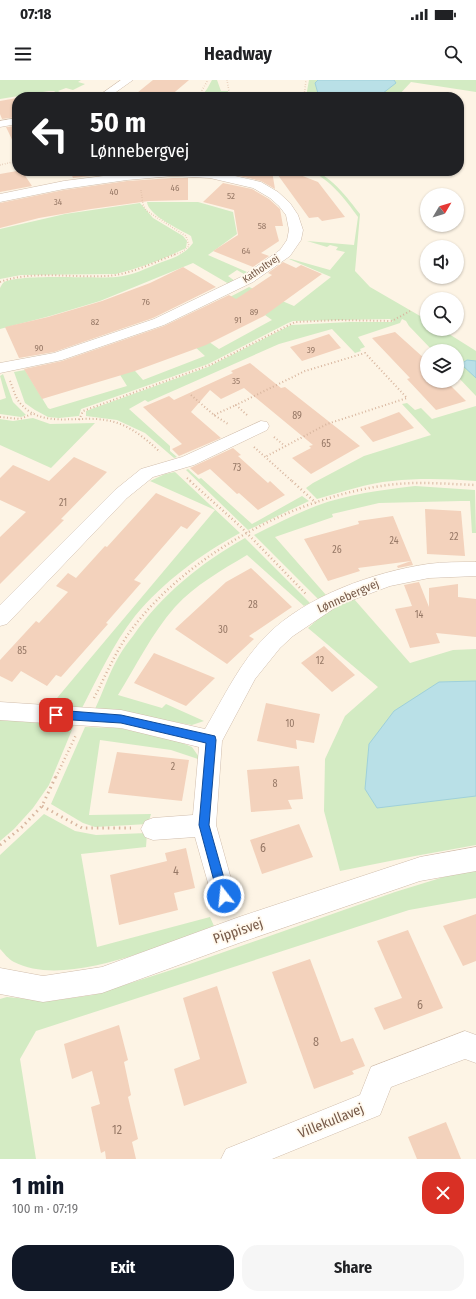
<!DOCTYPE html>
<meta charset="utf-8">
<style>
body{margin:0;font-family:"Fira Sans Condensed",sans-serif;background:#f6f6f6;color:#202124;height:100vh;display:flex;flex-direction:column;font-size:15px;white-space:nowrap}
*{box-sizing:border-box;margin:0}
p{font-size:13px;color:#757577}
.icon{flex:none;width:22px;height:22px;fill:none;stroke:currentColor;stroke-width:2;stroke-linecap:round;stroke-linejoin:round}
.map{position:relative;height:1079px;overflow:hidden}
.panel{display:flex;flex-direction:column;background:#fff;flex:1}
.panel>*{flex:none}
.top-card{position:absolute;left:12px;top:12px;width:452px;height:84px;border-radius:16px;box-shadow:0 1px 3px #0004;background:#202124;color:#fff;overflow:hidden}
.needle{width:26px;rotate:52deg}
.buttons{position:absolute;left:420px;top:108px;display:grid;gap:8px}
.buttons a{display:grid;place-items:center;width:44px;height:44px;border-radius:50%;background:#fff;box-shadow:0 1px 3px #0004;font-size:20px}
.pin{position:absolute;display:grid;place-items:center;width:34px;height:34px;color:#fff;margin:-17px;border-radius:8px;box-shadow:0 2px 6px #0006}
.me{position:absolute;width:44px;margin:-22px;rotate:344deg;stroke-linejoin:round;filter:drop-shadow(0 0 3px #0008)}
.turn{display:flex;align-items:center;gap:14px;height:84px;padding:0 12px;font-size:18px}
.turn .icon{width:52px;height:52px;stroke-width:2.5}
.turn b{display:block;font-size:28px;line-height:34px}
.round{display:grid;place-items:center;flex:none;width:42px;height:42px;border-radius:16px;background:#f6f6f6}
.headline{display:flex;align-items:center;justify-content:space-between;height:68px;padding:0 12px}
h1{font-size:24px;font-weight:700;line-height:30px;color:#111827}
.primary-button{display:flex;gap:8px;margin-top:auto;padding:8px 12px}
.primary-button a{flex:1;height:46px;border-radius:16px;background:#111827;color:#fff;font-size:16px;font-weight:700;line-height:46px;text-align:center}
.primary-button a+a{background:#f6f6f6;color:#202124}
.status{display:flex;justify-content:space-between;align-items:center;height:28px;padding:0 20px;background:#fff;direction:ltr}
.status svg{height:11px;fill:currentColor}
header{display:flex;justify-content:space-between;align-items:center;height:52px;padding:0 12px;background:#fff;font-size:18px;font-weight:700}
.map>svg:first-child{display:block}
</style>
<div class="status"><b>07:18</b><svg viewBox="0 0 49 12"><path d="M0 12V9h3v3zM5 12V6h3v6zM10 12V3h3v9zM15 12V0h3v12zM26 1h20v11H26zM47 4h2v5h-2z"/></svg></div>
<header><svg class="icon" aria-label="menu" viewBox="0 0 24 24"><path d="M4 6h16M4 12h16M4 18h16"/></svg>Headway<svg class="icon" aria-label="search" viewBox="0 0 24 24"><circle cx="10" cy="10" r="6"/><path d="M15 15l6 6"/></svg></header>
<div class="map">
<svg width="476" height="1079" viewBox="0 0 476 1079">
<rect width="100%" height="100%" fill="#fdf4e5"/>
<g fill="#d3ebc3">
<path d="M 0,0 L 81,0 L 78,2 L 85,4 L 73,10 L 66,8 L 58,11 L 63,14 L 60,15 L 54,11 L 49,11 L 0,19 Z"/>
<path d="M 212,0 L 217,0 L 221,11 L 228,11 L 228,17 L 201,17 L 207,9 Z"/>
<path d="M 309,0 L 476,0 L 476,12 L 411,2 L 397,17 L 306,17 Z"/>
<path d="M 310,91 C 328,91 349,120 360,134 L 355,191 L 370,207 L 427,240 L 427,249 L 441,249 L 476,271 L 476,316 L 457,296 L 457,271 L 433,271 L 409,246 L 406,241 L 402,239 L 400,243 L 358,257 L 365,267 L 360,269 L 361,271 L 355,273 L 332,249 L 279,264 L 148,322 L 145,320 L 129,329 L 170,366 L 170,371 L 177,377 L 174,378 L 145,353 L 117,340 L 86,336 L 86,331 L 208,287 L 291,245 L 350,242 L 393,242 L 390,239 L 293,241 L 288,243 L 208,284 L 81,329 L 79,336 L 59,338 L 48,337 L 35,330 L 25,323 L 14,292 L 25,290 L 48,328 L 50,329 L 127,306 L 104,269 L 114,267 L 143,300 L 205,276 L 171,245 L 180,241 L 219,269 L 272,240 L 244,220 L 236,224 L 228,218 L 249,207 L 294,226 L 331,197 L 289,179 L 291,179 L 330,190 L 345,172 L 336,170 L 338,167 L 330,165 L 327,167 L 307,161 L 354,165 L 358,137 C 345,119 331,100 310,91 Z"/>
<path d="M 147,122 L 198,122 L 233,132 L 237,154 L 208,175 L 247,192 L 244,194 L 237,190 L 228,196 L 235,201 L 229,204 L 193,183 L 100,221 L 50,236 L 0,249 L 0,208 C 1,206 2,204 3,203 C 15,193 96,199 116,197 C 132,196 147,188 162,182 C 174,178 185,174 193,163 L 191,156 C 179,149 148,135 147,122 Z"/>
<path d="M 140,123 L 153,138 L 183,156 L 187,161 L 186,168 C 164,179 140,188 116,194 L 21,195 L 0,199 L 0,149 L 65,134 Z"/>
<path d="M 3,294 L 13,322 L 26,335 L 21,337 L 0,334 L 0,320 L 6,318 L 0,296 Z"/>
<path d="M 407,323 L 415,330 L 421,328 L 432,339 L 476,326 L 476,401 C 448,399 420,398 392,401 C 367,403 342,412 317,419 L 306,408 L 313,403 L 364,376 L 431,355 L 402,324 Z"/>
<path d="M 33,338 L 50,344 L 95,343 L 51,388 L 0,365 L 0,339 L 13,341 Z"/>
<path d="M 188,389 L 199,399 L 201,398 L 252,444 L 302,416 L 309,421 L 248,450 L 186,390 Z"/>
<path d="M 175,392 L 240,453 C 201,474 163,502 135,536 C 113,564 98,597 82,628 L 52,624 L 215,430 L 150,401 L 165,394 Z"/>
<path d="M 415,406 L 475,410 L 476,453 L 472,453 L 470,421 L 461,421 L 379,423 L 332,434 L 333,437 L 275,457 L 326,515 L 318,519 L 254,455 C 274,445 295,434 316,426 C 348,414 381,410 415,406 Z"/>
<path d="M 245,458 L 310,523 L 304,526 L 247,475 C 222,490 195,505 175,527 C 152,553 136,586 118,615 L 162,628 L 166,624 L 204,641 L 192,645 L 95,629 C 103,612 109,593 119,576 C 123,569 128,562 133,556 C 162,514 201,483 245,458 Z"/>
<path d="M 354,519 L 410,583 L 453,570 L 476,569 L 476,765 L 415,776 L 340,791 L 324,731 L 325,679 L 345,636 L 378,607 L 308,548 L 325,533 Z"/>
<path d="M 0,640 L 74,645 L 49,705 L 33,728 L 14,749 L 0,761 Z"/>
<path d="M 85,647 L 119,648 L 175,660 L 192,667 L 201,680 L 171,670 L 100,660 L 89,735 L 151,734 L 148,744 L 95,747 L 83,743 L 51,724 Z"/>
<path d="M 44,734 L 75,751 L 96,755 L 147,753 L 146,767 L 81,774 L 97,867 L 210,837 L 214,846 C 163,864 66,909 14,882 C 8,879 4,873 0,869 L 0,775 Z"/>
<path d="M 476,791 L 476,818 L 409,830 L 36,951 L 20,979 L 36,1079 L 0,1079 L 0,919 L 7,917 L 50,921 L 93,915 L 187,885 L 395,812 L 447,796 Z"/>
</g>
<g fill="#b9e0e7" stroke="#9fd0da">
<path d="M 318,0 L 394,0 L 396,3 L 378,17 L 319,17 L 315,3 Z"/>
<path d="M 467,280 L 476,281 L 476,298 L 461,284 Z"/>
<path d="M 476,601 L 476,716 L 377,728 L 365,709 L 369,664 L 394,631 L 439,602 Z"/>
</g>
<g fill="#f3d2bc">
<path d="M 153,0 L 189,0 L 169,17 L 132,17 Z"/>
<path d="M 17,18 L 17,37 L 2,39 L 0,34 L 0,21 Z"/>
<path d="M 17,46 L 17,70 L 6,47 Z"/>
<path d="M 17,91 L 22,91 L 32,106 L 0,112 L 0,94 Z"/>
<path d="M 70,91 L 131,91 L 73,98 Z"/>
<path d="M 242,91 L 272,91 L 275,109 L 261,101 L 235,95 Z"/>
<path d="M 275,91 L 290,91 L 318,102 L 345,137 L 322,141 L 318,137 L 309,138 Z"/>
<path d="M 173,98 L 188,98 L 188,120 L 149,121 L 91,129 L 39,138 L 0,148 L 0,123 L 64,110 L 127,101 Z"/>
<path d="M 223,103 L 252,109 L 269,119 L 280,129 L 283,146 L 275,146 L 279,161 L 261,173 L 269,176 L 253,187 L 213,171 L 238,155 L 234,130 L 203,122 Z"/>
<path d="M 283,182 L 296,188 L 301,185 L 322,194 L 264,236 L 206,265 L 135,291 L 42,319 L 24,289 L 62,281 L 164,246 L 229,215 L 236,219 L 272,195 L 268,193 Z"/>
<path d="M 183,187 L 216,207 L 153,238 L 54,272 L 19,278 L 5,247 L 48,237 L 102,221 L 150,203 Z"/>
<path d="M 395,252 L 425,279 L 423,280 L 427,284 L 427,301 L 444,301 L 448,306 L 450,305 L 466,321 L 436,330 L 407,299 L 410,298 L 372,258 Z"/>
<path d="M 329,254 L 341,268 L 302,281 L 290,267 Z"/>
<path d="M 250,283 L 281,308 L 285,307 L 360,366 L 311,394 L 292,378 L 311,368 L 309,366 L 313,365 L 244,308 L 221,319 L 210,310 L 191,332 L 221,358 L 179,376 L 172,369 L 182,364 L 143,327 L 169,316 L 174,320 L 233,293 L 231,291 Z"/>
<path d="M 399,332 L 414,348 L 373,362 L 360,347 Z"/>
<path d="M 233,368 L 241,375 L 238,376 L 268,403 L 270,401 L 285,415 L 258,430 L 239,413 L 237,414 L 210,389 L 198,395 L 190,388 Z"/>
<path d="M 74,377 L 107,392 L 61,439 L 64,440 L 0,504 L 0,457 L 26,432 L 0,420 L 0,398 L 13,385 L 49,401 Z"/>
<path d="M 156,413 L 201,433 L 187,449 L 181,446 L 134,500 L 141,503 L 106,543 L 108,544 L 61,597 L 56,595 L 47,606 L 21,591 L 12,602 L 0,596 L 0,580 L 36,541 L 39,543 L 68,512 L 56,506 L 68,493 L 76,498 L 105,466 L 107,467 Z"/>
<path d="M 425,429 L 461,431 L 465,476 L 427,474 Z"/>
<path d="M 393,436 L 413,485 L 398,488 L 397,486 L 411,481 L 358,488 L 360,491 L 328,501 L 304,459 L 359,444 L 358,441 Z"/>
<path d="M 251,488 L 292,527 L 249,556 L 254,559 L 227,584 L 175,549 L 226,502 Z"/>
<path d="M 419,502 L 429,527 L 429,508 L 458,504 L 458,517 L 476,519 L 476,557 L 436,553 L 440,563 L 410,568 L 395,529 L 412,526 L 404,505 Z"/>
<path d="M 324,566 L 355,595 L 332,612 L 301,583 Z"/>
<path d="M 154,573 L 215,598 L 186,626 L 134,603 Z"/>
<path d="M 266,623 L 320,634 L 314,663 L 296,660 L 297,669 L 257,661 Z"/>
<path d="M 117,672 L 189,680 L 182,721 L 108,713 Z"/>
<path d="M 299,686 L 303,719 L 288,720 L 292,729 L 251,732 L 247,690 Z"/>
<path d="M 299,744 L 313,777 L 262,794 L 250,760 Z"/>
<path d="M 186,768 L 195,808 L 174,813 L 178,830 L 119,845 L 110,795 L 167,781 L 165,773 Z"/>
<path d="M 476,834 L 476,881 L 463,886 L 443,846 Z"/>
<path d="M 408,850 L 443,928 L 384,950 L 374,928 L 402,918 L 377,861 Z"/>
<path d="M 310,879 L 341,962 L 353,958 L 365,986 L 352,991 L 354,994 L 314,1009 L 272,892 Z"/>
<path d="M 217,906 L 247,1003 L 184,1026 L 174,989 L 200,979 L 183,918 Z"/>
<path d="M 119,945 L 128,980 L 124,982 L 131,1015 L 128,1017 L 138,1059 L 132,1062 L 136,1079 L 106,1079 L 105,1071 L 101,1073 L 91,1027 L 100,1024 L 92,991 L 72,999 L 64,964 Z"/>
<path d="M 446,1042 L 461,1079 L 417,1079 L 408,1057 Z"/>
</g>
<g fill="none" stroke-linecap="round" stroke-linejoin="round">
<defs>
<g id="minor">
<path d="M 121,0 L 133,0 L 109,17 L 97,17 Z"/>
<path d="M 17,38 L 17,44 L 0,47 L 0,41 Z"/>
<path d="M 143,91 L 213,91 L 261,102 L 278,112 L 290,123 L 298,135 L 303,150 L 301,160 L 290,176 L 253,202 L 164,245 L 62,280 L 0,293 L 0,283 L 54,273 L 154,239 L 243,196 L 280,170 L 287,160 L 289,150 L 286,135 L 279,126 L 270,118 L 253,108 L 210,98 L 173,96 L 127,100 L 64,109 L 0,122 L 0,114 L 64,101 Z"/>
<path d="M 261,341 L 267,342 L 269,346 L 267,350 L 194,385 L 153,397 L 127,418 L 7,544 L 0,546 L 0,525 L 115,410 L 141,389 L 182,377 Z"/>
<path d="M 476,482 L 476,496 L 429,498 L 390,506 L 339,525 L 293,556 L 280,568 L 255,599 L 222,661 L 216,745 L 236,817 L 233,826 L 224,829 L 215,826 L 212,817 L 195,757 L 153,760 L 145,757 L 141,749 L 145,741 L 153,738 L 193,735 L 199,667 L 121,648 L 0,640 L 0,622 L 121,630 L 205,649 C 224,617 240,582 267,555 C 306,516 374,492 428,484 C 443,482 460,482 476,482 Z"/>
<path d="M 476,767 L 476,791 L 420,801 L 239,863 L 102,913 L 43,922 L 0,914 L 0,888 L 43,896 L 102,887 L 239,837 L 420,777 Z"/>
<path d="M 465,951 L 476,955 L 476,983 L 465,979 L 391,1007 L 380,1035 L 272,1079 L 221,1079 L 226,1069 L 360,1015 L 371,987 Z"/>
</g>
</defs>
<use href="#minor" stroke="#d1bead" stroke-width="1"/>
<g stroke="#d8b69f" stroke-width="1.5" stroke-dasharray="0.5 2" stroke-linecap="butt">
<path d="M 227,0 L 230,17"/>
<path d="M 53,13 L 59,17"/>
<path d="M 198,17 L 208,0"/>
<path d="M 304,17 L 306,0"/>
<path d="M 0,85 L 17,81"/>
<path d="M 141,110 L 143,125 L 147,131 L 186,156 L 189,166 L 182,172 L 173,175"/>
</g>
<g stroke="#d8b69f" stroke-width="2" stroke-dasharray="1 2.5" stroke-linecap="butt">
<path d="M 0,202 C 33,190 71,198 106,196 C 130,195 154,182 176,174"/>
<path d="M 10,301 C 13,308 15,317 20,323 C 42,349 76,335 105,340 C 127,343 144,357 160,372"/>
<path d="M 191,315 L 214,335 L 228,344"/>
<path d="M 214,335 L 236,325"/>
<path d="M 247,335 L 236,325 L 305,291 L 365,273 L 407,318 L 327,344 L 265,377"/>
<path d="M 0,337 L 20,339 L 34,333"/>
<path d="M 79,340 L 83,331 L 210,285 L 295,242 L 338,240 L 392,241 L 410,231"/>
<path d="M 274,357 L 285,366"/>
<path d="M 254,367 L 293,402"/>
<path d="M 187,398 L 192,402"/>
</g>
<g stroke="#d8b69f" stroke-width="2.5" stroke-dasharray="1 3" stroke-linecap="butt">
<path d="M 190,401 L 240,446 L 306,514"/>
<path d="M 292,401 L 316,423"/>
<path d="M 94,618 C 106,595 116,570 132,549 C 188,474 295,417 388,405 C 417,401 447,404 476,405"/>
<path d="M 56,697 L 76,655"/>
</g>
<g stroke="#d8b69f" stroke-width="3" stroke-dasharray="1.5 4" stroke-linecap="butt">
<path d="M 42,726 L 82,748 L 131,748"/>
<path d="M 0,765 L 22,747 L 42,726 L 56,696"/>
</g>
<use href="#minor" fill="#fff" fill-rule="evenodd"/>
</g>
<path fill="#1a73e8" stroke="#114b97" d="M 56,630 L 121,635 L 215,656 L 216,660 L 209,745 L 229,816 L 228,820 L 224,822 L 220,820 L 218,816 L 199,745 L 206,663 L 121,643 L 56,639 L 53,638 L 51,635 L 53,632 Z"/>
<g text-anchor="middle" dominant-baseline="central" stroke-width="3.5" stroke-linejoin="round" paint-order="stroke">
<g font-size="9" fill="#967866">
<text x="175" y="108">46</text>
<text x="114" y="112">40</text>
<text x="231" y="116">52</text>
<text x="58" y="122">34</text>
<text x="262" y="146">58</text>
<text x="246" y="171">64</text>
<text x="146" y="222">76</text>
<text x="254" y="232">89</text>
<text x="238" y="240">91</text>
<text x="95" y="242">82</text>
<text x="39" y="268">90</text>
<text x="311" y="270">39</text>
<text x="236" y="301">35</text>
</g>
<g font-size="10" fill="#775a49" stroke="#fff8ec">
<text transform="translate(261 189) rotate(-34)">Katholtvej</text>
</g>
<g font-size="10" fill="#967866">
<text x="297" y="336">89</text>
<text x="326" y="364">65</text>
<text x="237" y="388">73</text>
<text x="63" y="423">21</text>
<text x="454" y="457">22</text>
<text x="394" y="461">24</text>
<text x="337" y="470">26</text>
<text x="253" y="525">28</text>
<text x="419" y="535">14</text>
<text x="223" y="550">30</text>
<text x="22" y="571">85</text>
<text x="320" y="581">12</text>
<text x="290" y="644">10</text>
<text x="173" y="687">2</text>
<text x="275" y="704">8</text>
</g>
<g font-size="12" fill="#775a49" stroke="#fff8ec">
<text transform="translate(348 516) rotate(-24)">Lønnebergvej</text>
</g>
<g font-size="12" fill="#967866">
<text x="263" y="768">6</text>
<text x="176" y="791">4</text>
<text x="420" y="925">6</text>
<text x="316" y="962">8</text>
<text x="117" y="1050">12</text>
</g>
<g font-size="14" fill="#775a49" stroke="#fff8ec">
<text transform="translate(238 851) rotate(-19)">Pippisvej</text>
<text transform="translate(331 1041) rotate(-22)">Villekullavej</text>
</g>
</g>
</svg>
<div class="buttons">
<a><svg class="needle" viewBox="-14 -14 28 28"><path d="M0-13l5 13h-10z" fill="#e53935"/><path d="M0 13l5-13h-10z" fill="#757577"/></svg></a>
<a><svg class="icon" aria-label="sound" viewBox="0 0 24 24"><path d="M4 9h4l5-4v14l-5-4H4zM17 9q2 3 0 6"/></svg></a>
<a><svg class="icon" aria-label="search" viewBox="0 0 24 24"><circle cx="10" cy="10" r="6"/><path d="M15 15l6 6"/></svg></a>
<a><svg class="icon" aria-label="layers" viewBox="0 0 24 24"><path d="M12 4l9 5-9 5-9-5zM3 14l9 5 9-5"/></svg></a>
</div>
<div class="pin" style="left:56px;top:635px;background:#d93025"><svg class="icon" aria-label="arrive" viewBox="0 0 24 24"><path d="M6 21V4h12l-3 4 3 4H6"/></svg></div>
<svg class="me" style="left:224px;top:816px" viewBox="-20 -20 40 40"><circle r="17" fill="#1a73e8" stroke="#fff" stroke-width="3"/><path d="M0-11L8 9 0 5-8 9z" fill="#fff"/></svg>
<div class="top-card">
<div class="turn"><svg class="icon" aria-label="left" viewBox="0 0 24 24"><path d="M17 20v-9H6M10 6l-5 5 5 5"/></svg><div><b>50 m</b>Lønnebergvej</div></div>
</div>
</div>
<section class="panel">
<div class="headline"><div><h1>1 min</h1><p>100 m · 07:19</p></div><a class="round" style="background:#d93025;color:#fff"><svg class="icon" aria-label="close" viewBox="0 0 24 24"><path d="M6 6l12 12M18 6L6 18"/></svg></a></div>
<div class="primary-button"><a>Exit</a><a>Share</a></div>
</section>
